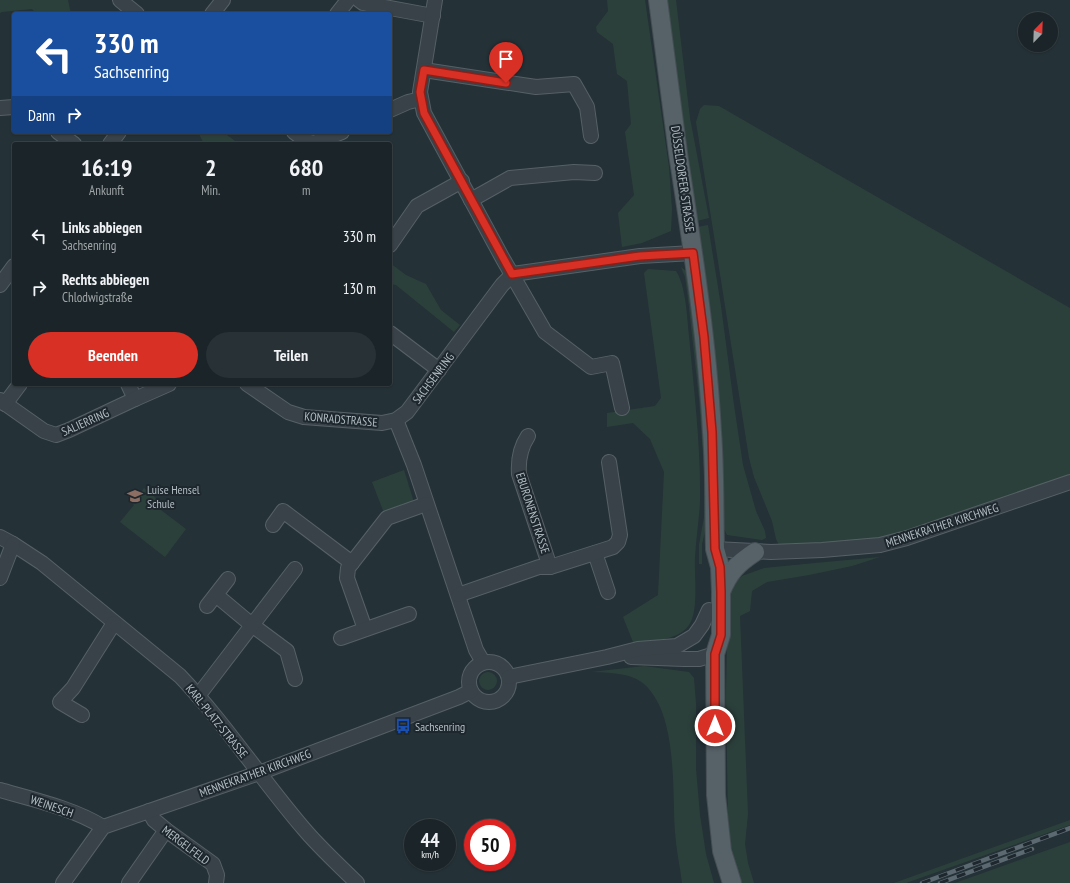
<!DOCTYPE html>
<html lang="de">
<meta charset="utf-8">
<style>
body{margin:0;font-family:"PT Sans Narrow",sans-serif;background:#283135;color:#f1f3f6;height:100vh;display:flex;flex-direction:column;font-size:15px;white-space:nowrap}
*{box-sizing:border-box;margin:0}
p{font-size:13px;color:#a0a5a8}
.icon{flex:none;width:22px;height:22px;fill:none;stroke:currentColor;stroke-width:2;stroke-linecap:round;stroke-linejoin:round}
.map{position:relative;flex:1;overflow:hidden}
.details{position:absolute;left:12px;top:142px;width:380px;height:244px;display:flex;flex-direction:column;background:#1b2529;border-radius:4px;box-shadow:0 1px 3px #0004,0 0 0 1px #394246}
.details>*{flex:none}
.guide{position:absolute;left:12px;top:12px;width:380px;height:122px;border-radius:4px;box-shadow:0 1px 3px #0004,0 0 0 1px #394246;background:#1a4fa0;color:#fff;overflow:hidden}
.needle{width:26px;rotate:23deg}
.controls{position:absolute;left:1018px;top:12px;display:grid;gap:8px}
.controls a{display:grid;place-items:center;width:40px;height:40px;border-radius:50%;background:#1b2529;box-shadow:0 1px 3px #0004,0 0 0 1px #394246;font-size:20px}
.speed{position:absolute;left:404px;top:819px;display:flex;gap:8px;font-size:20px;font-weight:700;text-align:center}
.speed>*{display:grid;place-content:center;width:52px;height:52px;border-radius:50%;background:#1b2529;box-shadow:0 1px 3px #0004,0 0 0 1px #394246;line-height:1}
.speed small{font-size:10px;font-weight:400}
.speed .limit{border:6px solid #d22;background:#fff;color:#111}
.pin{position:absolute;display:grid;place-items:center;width:34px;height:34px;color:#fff;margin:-41px -17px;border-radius:50% 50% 50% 0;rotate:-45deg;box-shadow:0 0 4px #0007}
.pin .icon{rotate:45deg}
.me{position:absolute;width:44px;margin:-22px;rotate:0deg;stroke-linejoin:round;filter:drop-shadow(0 0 3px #0008)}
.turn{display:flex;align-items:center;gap:14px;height:84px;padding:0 16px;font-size:18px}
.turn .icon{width:52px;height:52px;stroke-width:2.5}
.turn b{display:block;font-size:28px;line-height:34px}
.then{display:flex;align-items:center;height:38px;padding:0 16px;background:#0003;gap:8px;font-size:15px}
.eta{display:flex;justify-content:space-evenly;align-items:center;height:68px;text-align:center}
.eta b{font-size:24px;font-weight:600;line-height:28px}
.cta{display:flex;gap:8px;margin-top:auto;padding:8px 16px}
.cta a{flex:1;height:46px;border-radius:24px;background:#d93025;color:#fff;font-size:16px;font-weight:600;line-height:46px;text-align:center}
.cta a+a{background:#283135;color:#f1f3f6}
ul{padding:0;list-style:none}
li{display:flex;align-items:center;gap:12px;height:52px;padding:0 16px}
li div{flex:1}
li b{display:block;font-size:15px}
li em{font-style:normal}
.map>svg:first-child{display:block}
</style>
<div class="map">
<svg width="1070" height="883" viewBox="0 0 1070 883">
<rect width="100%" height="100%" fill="#243137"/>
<g fill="#2c403b">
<path d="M 0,0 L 68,0 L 71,14 L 37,14 L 32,9 L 2,12 L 0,13 Z"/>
<path d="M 607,0 L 645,0 L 669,167 L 672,209 L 671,231 L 642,243 L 622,247 L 618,213 L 634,195 L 625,132 L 631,124 L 627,81 L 617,74 L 613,44 L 597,32 L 596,27 L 608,11 Z"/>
<path d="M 665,0 L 676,0 L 690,118 L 709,218 L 697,221 Z"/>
<path d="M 704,105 L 719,106 L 1070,308 L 1070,477 L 946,522 L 864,542 L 779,545 L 776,539 L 772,521 L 754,477 L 749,458 L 696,122 L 700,109 Z"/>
<path d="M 198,132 L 223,132 L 239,144 L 204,144 Z"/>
<path d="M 708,225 L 721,306 L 734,405 L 743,465 L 756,511 L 765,531 L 766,538 L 762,540 L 727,535 L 723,527 L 722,512 L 723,461 L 719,408 L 697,227 Z"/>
<path d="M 390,263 L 406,275 L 426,284 L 441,310 L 460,325 L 454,332 L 396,285 L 390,284 Z"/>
<path d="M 681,267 L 686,271 L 689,277 L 702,389 L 708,519 L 702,544 L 702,564 L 699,564 L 699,545 L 704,517 L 704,470 L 699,399 L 688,299 L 685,277 Z"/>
<path d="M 648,269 L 676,271 C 686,286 687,317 689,336 C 694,391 701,447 700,502 C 699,520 696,539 695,557 C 694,574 699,612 689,625 C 677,642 651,640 633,642 L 623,617 L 658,595 L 664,472 L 650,439 L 633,423 L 607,427 L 607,413 L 655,406 L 661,398 L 644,273 Z"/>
<path d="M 404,470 L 413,499 L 411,505 L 384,513 L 372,482 Z"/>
<path d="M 144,488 L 157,499 L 153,504 L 186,529 L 165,557 L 120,522 L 134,505 L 133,504 Z"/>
<path d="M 880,557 L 852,566 L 809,575 L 767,582 L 752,591 L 750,611 L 740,616 L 748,814 L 745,844 L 748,863 L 754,883 L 741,883 L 731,846 L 728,817 L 727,761 L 726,694 L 728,592 L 733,574 L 740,578 L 742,576 L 764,568 L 815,563 Z"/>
<path d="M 644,666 L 689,672 L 694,678 L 696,704 L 696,769 L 700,815 L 706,854 L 714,883 L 682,883 C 680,866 676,849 675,832 C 672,790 678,714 644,684 C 630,672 608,673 591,672 Z"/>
<circle cx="488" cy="681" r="9"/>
<path d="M 1070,820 L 1070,825 L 906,883 L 894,883 Z"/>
<path d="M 1070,842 L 1070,883 L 955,883 Z"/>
</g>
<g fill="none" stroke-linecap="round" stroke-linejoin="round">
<defs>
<g id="minor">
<path d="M 120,0 L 137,14"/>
<path d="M 359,0 L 363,3 L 433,16"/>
<path d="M 435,0 L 420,92 L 424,113 L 503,259 L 545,332 L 591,367 L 612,363 L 622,408"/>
<path d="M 212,14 L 223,0"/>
<path d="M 337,14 L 348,0"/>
<path d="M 424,70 L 536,87 L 574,84 L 587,107 L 591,136"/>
<path d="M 0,108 L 14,107"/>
<path d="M 390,110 L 408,102 L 421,99"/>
<path d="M 58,132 L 74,144"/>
<path d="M 294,132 L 306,141 L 314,143 L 342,132"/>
<path d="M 110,144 L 119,132"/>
<path d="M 471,200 L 510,178 L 574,172 L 595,173"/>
<path d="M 390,245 L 417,206 L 462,181"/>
<path d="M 0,285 L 14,266"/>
<path d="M 390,333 L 439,370"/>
<path d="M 128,384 L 135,399"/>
<path d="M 247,384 L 288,412 L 304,417 L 382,423 L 396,420 L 407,412 L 502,285 L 513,274 L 640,256 L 693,253"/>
<path d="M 0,400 L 44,431 L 56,435 L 69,430 L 135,399 L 169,384"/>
<path d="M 5,404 L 20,384"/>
<path d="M 396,420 L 414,465 L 476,650 L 483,662"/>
<path d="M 528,436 C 520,448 518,460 519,474 L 550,567"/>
<path d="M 273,525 L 283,511 L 352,563"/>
<path d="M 0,537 L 13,544 L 42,563 L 180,676 C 225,723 261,779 304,829 C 320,848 339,865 357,883"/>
<path d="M 715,549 L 771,552 L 822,550 L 880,545 L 907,538 L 1070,482"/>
<path d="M 595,553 L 608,592"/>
<path d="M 0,578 L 13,544"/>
<path d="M 216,595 L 252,625 L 287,651 L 295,679"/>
<path d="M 458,595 L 539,567 L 550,567 L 613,547 L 618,542 L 620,535 L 609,462"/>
<path d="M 207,606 L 228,579"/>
<path d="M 365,629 L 347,578 L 348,568 L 387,518 L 426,504"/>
<path d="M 341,638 L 409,614"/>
<path d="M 631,657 L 684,659 L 699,659 L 715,654"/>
<circle cx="489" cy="682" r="20"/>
<path d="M 509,677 L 607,657 L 638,649 L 677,646 L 694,636 L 702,625 L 709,610"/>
<path d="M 198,696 L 295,569"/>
<path d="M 82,715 L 60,702 L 73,688 L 114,623"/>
<path d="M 0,790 C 32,799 75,809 103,827"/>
<path d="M 149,811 L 154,820 L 166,830 L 213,864 L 217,875 L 216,883"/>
<path d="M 63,883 L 103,827 L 259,773 L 459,697 L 471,691"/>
<path d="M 129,883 L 166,830"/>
</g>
<g id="major">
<path d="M 658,0 C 665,51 671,102 678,153 C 692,245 707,338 712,432 C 715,471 714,510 715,549 L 720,567 L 721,592 L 721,635 L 715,654 L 716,795 L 722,851 L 732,883"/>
<path d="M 721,592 C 729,572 737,564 755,552"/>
</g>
</defs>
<use href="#minor" stroke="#566066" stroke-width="16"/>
<use href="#major" stroke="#444e54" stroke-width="20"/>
<use href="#minor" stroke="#384248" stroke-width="14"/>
<use href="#major" stroke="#566168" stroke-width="18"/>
<defs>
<g id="rail">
<path d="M 922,883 L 1070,828"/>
<path d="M 940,883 L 1032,849"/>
</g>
</defs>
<use href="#rail" stroke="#5c6971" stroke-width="4.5"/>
<use href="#rail" stroke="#1d272d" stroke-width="3" stroke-dasharray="9" stroke-linecap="butt"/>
</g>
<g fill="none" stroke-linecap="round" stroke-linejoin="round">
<defs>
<path id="route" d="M 506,83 L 424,70 L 420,92 L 424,113 L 512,274 L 640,256 L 693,253 L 704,337 L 712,432 L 715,549 L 720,567 L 721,592 L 721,635 L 715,654 L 715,726"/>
</defs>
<use href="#route" stroke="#8d1f18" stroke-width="10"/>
<use href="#route" stroke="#d93025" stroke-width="7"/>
</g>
<defs>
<symbol id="school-bare" viewBox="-9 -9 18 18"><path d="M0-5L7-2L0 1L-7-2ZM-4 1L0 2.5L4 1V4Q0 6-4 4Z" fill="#8d6e63" stroke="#1d272d" stroke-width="2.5" paint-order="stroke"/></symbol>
<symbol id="bus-bare" viewBox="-9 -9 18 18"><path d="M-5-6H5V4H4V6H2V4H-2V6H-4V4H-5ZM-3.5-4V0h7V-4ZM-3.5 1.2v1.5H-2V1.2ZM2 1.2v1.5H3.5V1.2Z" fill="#1a4fb4" stroke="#1d272d" stroke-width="2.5" paint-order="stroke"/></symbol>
</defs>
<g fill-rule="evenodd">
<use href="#school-bare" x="124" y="485" width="22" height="22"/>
<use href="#bus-bare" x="392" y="715" width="22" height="22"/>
</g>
<g text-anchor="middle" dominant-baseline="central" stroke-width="4" stroke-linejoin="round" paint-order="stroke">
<g font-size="12" fill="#b3bdc4" stroke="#1d272d">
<text transform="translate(683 179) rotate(82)">DÜSSELDORFER STRASSE</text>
<text transform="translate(433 378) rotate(-53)">SACHSENRING</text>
<text transform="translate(341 419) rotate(5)">KONRADSTRASSE</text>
<text transform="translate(85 422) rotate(-24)">SALIERRING</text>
<text transform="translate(533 513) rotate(72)">EBURONENSTRASSE</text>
<text transform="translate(942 525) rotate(-18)">MENNEKRATHER KIRCHWEG</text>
<text transform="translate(217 721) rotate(51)">KARL-PLATZ-STRASSE</text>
<text transform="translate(255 773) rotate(-20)">MENNEKRATHER KIRCHWEG</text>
<text transform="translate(52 806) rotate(19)">WEINESCH</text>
<text transform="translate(186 845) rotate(37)">MERGELFELD</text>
</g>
<g font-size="12" fill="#b3bdc4" stroke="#1d272d" text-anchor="start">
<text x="147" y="489">Luise Hensel<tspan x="147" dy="14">Schule</tspan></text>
<text x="415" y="726">Sachsenring</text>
</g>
</g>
</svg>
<div class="controls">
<a><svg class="needle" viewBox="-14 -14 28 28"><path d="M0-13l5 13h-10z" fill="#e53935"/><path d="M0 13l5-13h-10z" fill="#a0a5a8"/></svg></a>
</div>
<div class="speed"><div>44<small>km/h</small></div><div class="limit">50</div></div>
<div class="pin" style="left:506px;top:83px;background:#d93025"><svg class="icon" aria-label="arrive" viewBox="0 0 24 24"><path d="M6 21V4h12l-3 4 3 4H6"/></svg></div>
<svg class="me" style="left:715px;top:726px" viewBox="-20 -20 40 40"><circle r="17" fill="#d93025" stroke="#fff" stroke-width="3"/><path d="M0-11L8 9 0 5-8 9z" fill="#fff"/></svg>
<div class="guide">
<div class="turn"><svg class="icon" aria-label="left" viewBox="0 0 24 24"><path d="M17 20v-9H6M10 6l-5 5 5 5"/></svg><div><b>330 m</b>Sachsenring</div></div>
<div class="then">Dann<svg class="icon" aria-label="right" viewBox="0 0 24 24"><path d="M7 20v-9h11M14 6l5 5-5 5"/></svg></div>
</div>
<section class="details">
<div class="eta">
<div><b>16:19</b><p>Ankunft</p></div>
<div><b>2</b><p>Min.</p></div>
<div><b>680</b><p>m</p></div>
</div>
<ul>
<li><svg class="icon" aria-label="left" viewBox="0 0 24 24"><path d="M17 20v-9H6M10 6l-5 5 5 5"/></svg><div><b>Links abbiegen</b><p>Sachsenring</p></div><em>330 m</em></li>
<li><svg class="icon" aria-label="right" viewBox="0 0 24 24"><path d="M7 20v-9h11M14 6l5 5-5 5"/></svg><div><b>Rechts abbiegen</b><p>Chlodwigstraße</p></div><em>130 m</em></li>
</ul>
<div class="cta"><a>Beenden</a><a>Teilen</a></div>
</section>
</div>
